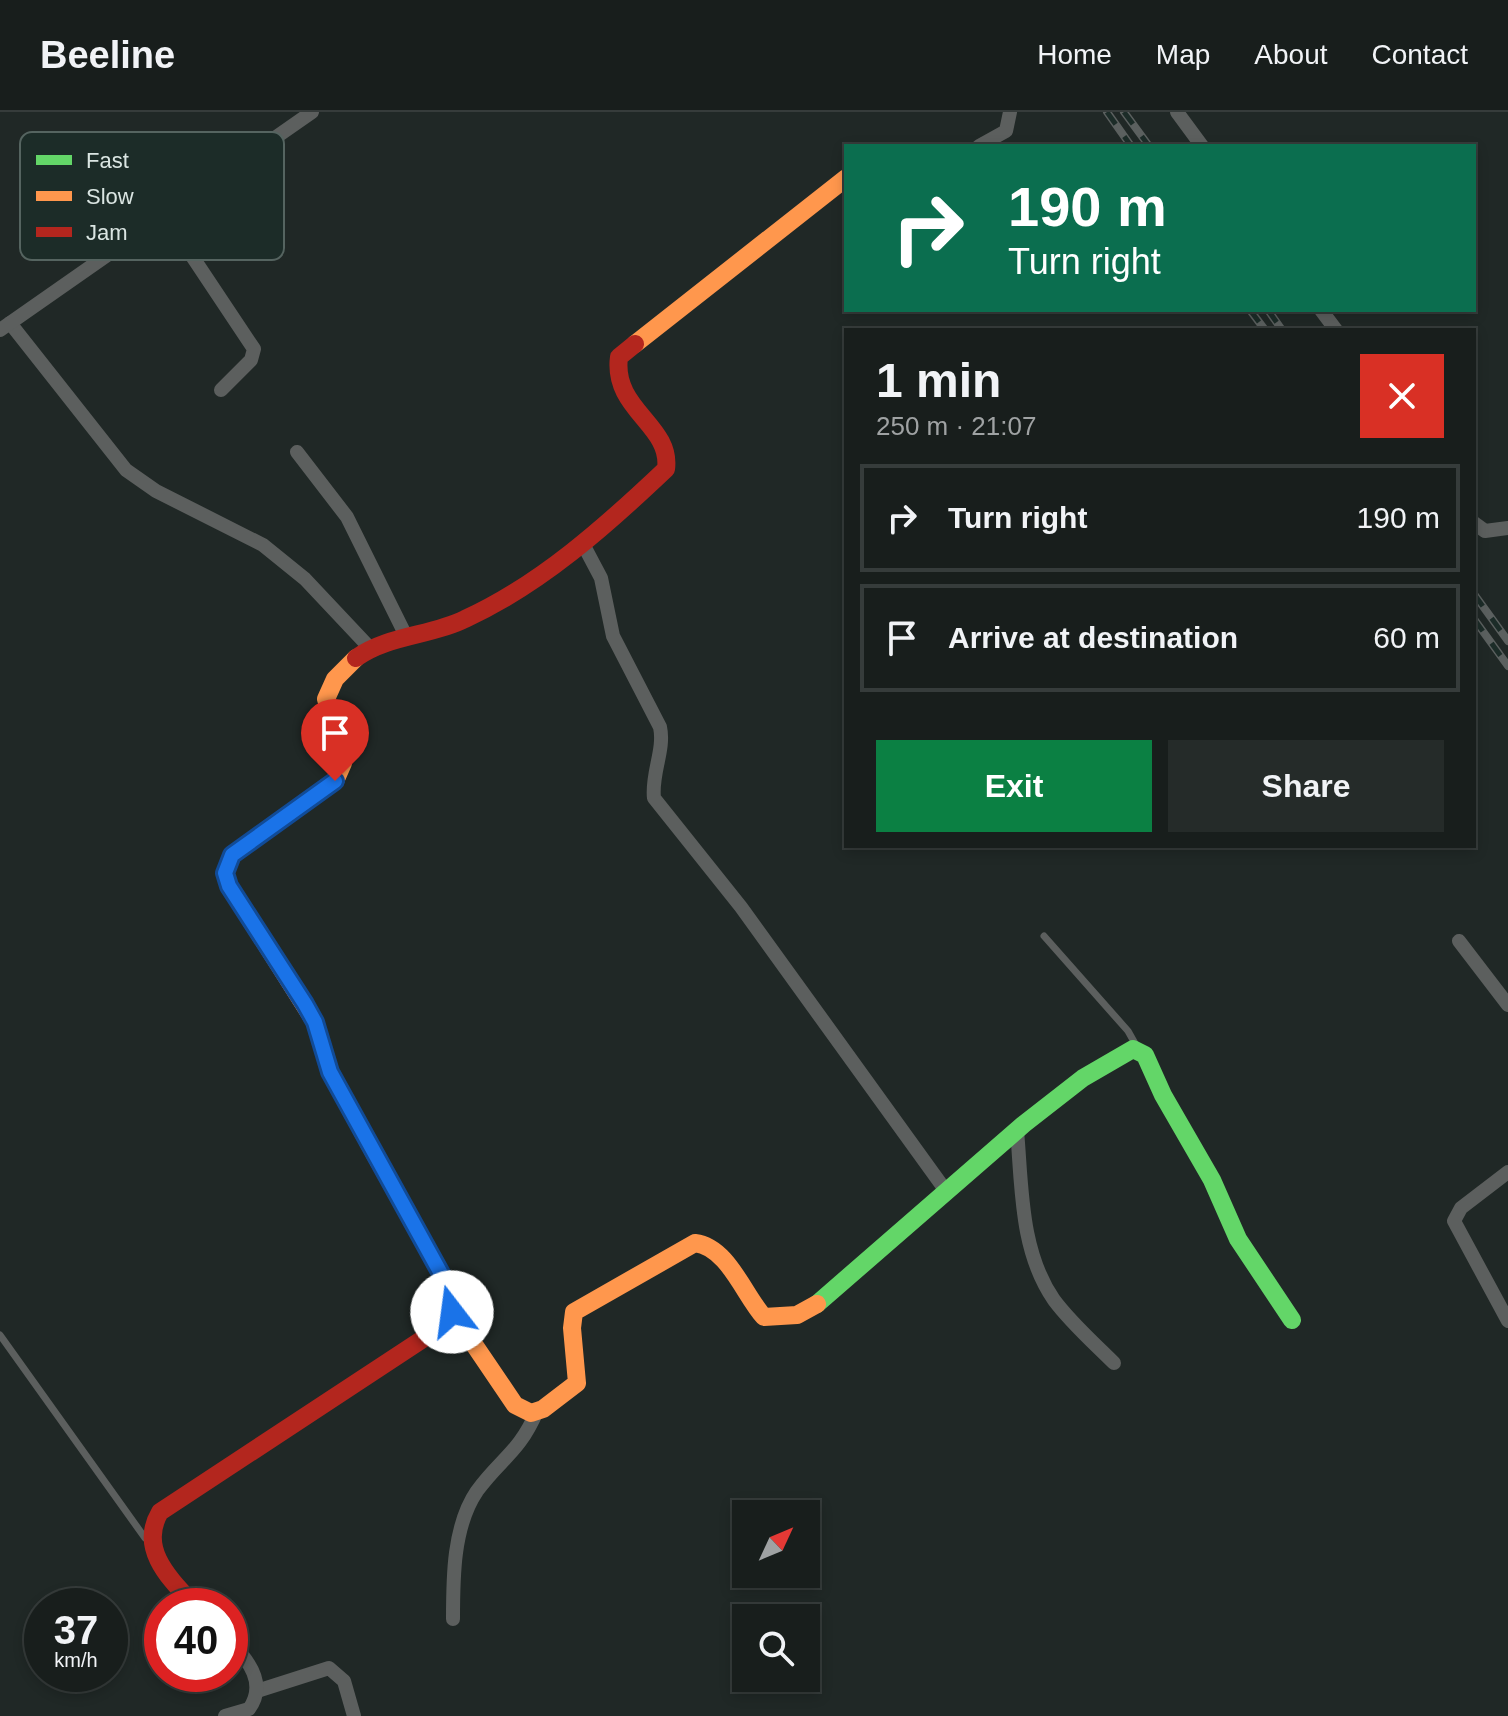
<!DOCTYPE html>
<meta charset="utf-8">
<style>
body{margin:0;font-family:Arial,sans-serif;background:#252b29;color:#f1f3f6;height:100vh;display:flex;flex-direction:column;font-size:30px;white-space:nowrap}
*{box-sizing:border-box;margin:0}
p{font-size:26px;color:#9fa2a3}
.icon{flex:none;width:44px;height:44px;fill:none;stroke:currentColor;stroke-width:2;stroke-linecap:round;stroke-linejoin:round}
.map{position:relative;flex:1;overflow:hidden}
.side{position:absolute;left:844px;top:216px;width:632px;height:520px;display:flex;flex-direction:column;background:#181e1c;border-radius:0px;box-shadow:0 4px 12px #0003,0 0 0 2px #363c3b}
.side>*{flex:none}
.guide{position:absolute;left:844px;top:32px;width:632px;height:168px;border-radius:0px;box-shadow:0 4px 12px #0003,0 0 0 2px #363c3b;background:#0b6e4f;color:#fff;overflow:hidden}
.needle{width:52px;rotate:46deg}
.controls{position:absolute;left:732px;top:1388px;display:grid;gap:16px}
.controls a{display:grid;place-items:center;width:88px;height:88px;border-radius:0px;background:#181e1c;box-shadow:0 4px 12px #0003,0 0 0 2px #363c3b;font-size:40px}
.speed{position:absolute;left:24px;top:1476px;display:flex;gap:16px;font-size:40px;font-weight:700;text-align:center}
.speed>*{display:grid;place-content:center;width:104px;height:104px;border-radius:50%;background:#181e1c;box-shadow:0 4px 12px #0003,0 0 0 2px #363c3b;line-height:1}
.speed small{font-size:20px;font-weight:400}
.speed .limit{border:12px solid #d22;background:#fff;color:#111}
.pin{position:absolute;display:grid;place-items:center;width:68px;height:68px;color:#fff;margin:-82px -34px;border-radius:50% 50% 50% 0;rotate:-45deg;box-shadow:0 0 8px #0007}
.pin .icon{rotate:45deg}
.me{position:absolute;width:88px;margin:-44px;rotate:345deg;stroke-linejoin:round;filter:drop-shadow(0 0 6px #0008)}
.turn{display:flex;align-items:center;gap:28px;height:168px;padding:0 32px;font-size:36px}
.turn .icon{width:104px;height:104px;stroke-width:2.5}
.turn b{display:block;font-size:56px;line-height:68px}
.round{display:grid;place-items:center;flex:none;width:84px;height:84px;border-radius:0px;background:#252b29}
.headline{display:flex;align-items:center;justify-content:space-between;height:136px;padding:0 32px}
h1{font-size:48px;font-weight:700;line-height:60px}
.button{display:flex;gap:16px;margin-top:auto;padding:16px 32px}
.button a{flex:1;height:92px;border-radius:0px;background:#0b8043;color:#fff;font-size:32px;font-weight:700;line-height:92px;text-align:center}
.button a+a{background:#252b29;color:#f1f3f6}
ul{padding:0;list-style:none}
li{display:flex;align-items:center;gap:24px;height:108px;margin:0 16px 12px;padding:0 16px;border:4px solid #363c3b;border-radius:0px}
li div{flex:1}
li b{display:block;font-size:30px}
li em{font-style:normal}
header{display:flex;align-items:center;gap:48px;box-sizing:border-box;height:112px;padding:0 40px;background:#181e1c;border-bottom:2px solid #363c3b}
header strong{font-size:38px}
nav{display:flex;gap:44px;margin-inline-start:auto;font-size:28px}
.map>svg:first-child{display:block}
</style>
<header>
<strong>Beeline</strong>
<nav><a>Home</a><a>Map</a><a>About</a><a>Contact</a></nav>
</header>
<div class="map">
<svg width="1508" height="1604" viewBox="0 0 1508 1604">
<rect width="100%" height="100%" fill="#202826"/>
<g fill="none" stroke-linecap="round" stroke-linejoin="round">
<g stroke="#5c5f5e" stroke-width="7">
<path d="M 1044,824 L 1128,919 L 1137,935"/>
<path d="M 0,1223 L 145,1426"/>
</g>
<g stroke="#5c5f5e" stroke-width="14">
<path d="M 1177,0 L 1202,34"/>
<path d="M 979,34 L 1006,19 L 1010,0"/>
<path d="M 164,102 L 254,237 L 251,248 L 221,278"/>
<path d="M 1321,198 L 1336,218"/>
<path d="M 10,211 L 126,358 L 156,379 L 263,433 L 305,467 L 369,535"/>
<path d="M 0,218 L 312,0"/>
<path d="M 297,340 L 347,405 L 407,526"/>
<path d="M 1474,411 L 1485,419 L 1508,416"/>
<path d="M 583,432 L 601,466 L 613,524 L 660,615 C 665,638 651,662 654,686 L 741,795 L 946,1079"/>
<path d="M 1459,829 L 1508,893"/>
<path d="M 1017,1018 C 1022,1075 1020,1139 1054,1188 C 1071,1211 1094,1231 1114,1251"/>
<path d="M 1508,1060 L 1461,1096 L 1454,1109 L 1508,1209"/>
<path d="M 453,1507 C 453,1466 453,1414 477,1379 C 501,1346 519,1341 537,1299"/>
<path d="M 257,1579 L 329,1556 L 344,1569 L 354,1604"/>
<path d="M 225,1604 L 249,1597 C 267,1572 249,1548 230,1530"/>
</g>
<path stroke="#63d668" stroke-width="18" d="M 817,1192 L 1024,1012 L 1083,966 L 1133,937 L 1145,943 L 1163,983 L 1212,1068 L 1238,1127 L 1292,1208"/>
<g stroke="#ff974d" stroke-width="18">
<path d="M 635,232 L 846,66"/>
<path d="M 356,546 L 335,567 L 326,587 L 343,651 L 335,669 L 232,743 L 225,761 L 229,774 L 315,910 L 330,960 L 379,1050"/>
<path d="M 452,1200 L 515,1293 L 531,1301 L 543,1297 L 577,1271 L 572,1216 L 574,1200 L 695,1131 C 728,1135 744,1183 764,1205 L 797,1203 L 817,1192"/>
</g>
<g stroke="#b3261e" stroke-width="18">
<path d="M 356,546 C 388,523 431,524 465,507 C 540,473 607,413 666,357 C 672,313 612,298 619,245 L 635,232"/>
<path d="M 195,1494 C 170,1467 138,1437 160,1400 L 435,1219 L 452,1200 L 444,1167 L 379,1050"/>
</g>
<defs>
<g id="rail">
<path d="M 1107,0 L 1131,34"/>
<path d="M 1124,0 L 1149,34"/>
<path d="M 1250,198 L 1265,218"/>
<path d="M 1268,198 L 1282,218"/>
<path d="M 1474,482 L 1508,529"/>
<path d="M 1474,507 L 1508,554"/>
</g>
</defs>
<use href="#rail" stroke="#5b605f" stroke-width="8"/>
<use href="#rail" stroke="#1c2c28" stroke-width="5" stroke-dasharray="15" stroke-linecap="butt"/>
</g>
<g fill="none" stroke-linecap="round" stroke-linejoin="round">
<defs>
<path id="route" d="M 335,669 L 232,743 L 225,761 L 229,774 L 305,892 L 315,910 L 330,960 L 444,1167 L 452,1200"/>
</defs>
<use href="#route" stroke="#114b97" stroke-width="20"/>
<use href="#route" stroke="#1a73e8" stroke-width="14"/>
</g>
<rect x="20" y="20" width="264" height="128" rx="12" fill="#1c2c28" stroke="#556460" stroke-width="2"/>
<rect x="36" y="43" width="36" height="10" fill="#63d668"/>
<rect x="36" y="79" width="36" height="10" fill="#ff974d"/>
<rect x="36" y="115" width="36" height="10" fill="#b3261e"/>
<g font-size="22" fill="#dae5e2">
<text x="86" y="56">Fast</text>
<text x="86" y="92">Slow</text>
<text x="86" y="128">Jam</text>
</g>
</svg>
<div class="controls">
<a><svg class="needle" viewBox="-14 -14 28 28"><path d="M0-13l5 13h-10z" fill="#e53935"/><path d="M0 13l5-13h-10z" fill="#9fa2a3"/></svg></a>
<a><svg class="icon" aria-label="search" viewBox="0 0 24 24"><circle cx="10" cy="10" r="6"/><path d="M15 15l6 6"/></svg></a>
</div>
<div class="speed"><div>37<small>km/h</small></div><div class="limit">40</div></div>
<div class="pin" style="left:335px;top:669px;background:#d93025"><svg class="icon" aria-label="arrive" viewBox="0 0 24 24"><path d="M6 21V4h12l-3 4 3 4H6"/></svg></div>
<svg class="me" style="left:452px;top:1200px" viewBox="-20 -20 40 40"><circle r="19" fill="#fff"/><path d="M0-13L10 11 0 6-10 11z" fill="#1a73e8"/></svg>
<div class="guide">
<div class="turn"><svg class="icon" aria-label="right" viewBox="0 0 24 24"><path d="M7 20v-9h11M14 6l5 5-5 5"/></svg><div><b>190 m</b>Turn right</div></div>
</div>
<section class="side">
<div class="headline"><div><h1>1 min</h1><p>250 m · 21:07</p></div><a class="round" style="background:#d93025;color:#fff"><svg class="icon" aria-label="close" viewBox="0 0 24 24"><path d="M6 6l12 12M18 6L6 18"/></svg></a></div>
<ul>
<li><svg class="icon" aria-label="right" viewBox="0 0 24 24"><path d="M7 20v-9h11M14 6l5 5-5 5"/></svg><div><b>Turn right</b></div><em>190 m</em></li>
<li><svg class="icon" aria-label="arrive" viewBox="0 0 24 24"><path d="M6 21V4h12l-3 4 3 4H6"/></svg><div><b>Arrive at destination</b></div><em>60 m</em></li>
</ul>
<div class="button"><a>Exit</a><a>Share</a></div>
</section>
</div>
